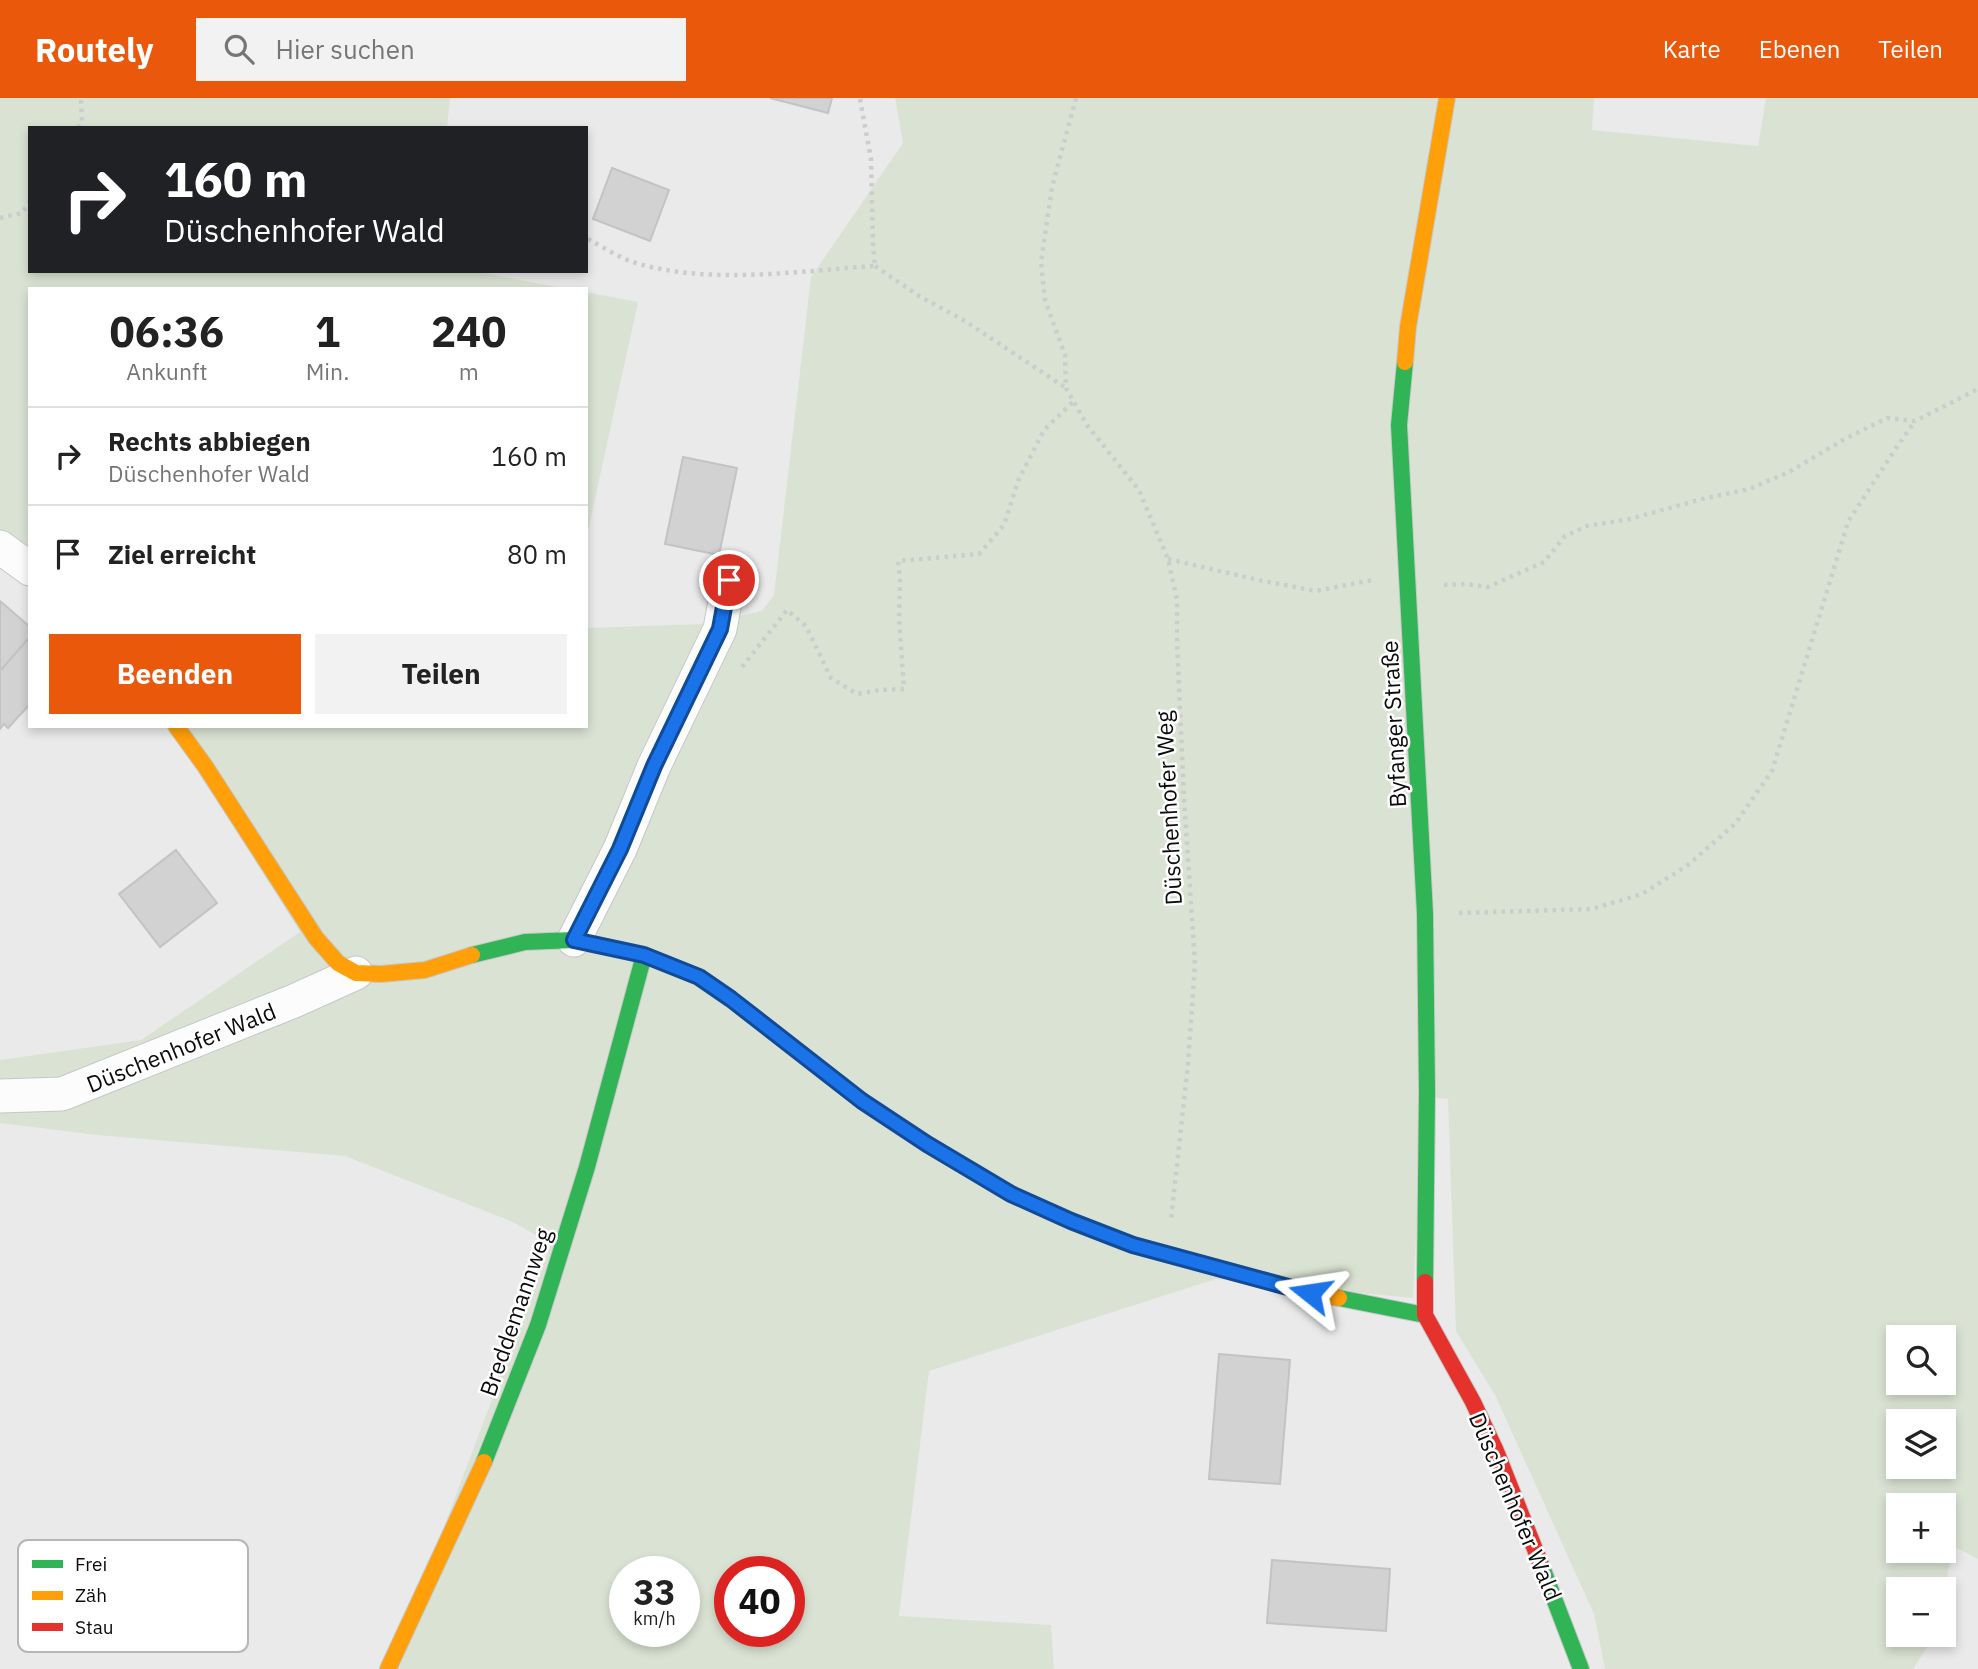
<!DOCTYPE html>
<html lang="de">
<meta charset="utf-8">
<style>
body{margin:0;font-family:"IBM Plex Sans",sans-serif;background:#f2f2f2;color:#222;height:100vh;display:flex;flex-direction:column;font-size:26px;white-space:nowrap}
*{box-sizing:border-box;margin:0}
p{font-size:23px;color:#767676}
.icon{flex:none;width:38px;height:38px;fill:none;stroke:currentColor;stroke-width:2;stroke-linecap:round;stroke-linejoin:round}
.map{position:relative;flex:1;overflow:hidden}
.drawer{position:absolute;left:28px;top:189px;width:560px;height:441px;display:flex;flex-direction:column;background:#fff;border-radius:0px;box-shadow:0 4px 10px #0003}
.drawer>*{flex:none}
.guide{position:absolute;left:28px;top:28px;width:560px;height:147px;border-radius:0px;box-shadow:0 4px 10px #0003;background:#202124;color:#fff;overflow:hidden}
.fabs{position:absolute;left:1886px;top:1227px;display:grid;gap:14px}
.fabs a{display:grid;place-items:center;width:70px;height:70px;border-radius:0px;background:#fff;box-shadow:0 4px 10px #0003;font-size:35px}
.speed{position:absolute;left:609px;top:1458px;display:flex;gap:14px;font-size:35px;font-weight:700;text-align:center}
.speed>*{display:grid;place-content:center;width:91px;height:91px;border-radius:50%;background:#fff;box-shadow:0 4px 10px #0003;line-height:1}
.speed small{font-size:18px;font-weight:400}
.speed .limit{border:10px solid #d22;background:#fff;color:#111}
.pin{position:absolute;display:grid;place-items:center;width:60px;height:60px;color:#fff;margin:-30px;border:4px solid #fff;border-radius:50%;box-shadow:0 2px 7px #0007}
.me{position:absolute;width:77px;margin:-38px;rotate:285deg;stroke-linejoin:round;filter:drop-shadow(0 0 5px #0008)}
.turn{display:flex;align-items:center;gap:24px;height:147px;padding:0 21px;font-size:32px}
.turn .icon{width:91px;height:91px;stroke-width:2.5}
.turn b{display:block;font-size:49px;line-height:60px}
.eta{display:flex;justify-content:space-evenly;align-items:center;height:119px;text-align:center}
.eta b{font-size:42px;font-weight:800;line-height:49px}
.button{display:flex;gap:14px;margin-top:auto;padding:14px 21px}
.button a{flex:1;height:80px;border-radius:0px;background:#ea580c;color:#fff;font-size:28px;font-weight:800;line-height:80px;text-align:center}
.button a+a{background:#f2f2f2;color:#222}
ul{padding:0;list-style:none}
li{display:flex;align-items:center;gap:21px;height:98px;padding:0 21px;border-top:2px solid #e0e0e0}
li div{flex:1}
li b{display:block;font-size:26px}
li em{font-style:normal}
header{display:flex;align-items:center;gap:42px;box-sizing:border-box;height:98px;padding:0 35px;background:#ea580c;color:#fff}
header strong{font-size:33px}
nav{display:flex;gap:38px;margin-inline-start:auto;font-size:24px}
.search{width:490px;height:63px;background:#f2f2f2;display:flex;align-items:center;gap:18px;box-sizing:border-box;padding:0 24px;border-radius:0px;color:#767676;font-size:26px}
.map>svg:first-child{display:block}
</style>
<header>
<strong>Routely</strong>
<div class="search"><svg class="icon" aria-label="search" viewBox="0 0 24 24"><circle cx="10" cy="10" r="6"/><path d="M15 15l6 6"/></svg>Hier suchen</div>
<nav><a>Karte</a><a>Ebenen</a><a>Teilen</a></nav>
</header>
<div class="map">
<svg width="1978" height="1571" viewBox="0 0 1978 1571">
<rect width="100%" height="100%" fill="#eaeaeb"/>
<g fill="#dae3d3" fill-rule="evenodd">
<path d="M 0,0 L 450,0 L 447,30 L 30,30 L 30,173 L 474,173 L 567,191 L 30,191 L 30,479 L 0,456 Z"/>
<path d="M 895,0 L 1594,0 L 1592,32 L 1758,48 L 1766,0 L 1978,0 L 1978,1461 L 1953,1448 L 1944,1495 L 1944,1491 L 1899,1491 L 1899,1536 L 1935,1537 L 1913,1571 L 1605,1571 L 1594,1516 L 1496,1299 L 1456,1233 L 1448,1001 L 1423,999 L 1413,1200 L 1216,1181 L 929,1273 L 899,1518 L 1051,1527 L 1054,1571 L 390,1571 L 551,1146 L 513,1124 L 345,1058 L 97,1037 L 0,1025 L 0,962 L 141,942 L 300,834 L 170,628 L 586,628 L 586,530 L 703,526 L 762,513 L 774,497 L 811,179 L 903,45 ZM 1899,1239 L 1944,1239 L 1944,1284 L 1899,1284 ZM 1899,1323 L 1944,1323 L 1944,1368 L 1899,1368 ZM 1899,1407 L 1944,1407 L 1944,1452 L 1899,1452 ZM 625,1474 L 684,1474 L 684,1533 L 625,1533 ZM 730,1474 L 789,1474 L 789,1533 L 730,1533 Z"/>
<path d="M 586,194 L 638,204 L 586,442 Z"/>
</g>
<g fill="#d2d2d3" stroke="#c3c3c4" stroke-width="2">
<path d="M 770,0 L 832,0 L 828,15 Z"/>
<path d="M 612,70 L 669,92 L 650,143 L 593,121 Z"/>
<path d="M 683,359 L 737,370 L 719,457 L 665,446 Z"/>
<path d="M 0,503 L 30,529 L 30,539 L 2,571 L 0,570 Z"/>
<path d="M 27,542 L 30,545 L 30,606 L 8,630 L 4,626 L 0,631 L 0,570 L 2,571 Z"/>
<path d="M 176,752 L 217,805 L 160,849 L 119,796 Z"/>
<path d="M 1219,1256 L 1290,1262 L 1280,1386 L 1209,1381 Z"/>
<path d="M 1272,1462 L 1390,1471 L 1386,1533 L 1267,1525 Z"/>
</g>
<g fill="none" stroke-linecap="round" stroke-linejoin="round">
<defs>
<g id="street">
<path d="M 0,449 L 30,471"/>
<path d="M 574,842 L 620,751 L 654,668 L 720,531 L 729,482"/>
<path d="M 0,998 L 62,996 L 294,903 L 356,875"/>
</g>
<g id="fast">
<path d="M 1405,264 L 1399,327 L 1425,816 L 1427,993 L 1425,1184"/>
<path d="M 472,857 L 525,844 L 574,842 L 644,857 L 699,879 L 731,901 L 862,1003 L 927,1046 L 1011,1096 L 1071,1123 L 1111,1139"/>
<path d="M 1339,1200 L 1425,1217"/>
<path d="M 484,1364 L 538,1227 L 587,1069 L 644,857"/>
<path d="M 1540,1464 L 1581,1571"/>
</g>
<g id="slow">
<path d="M 1405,264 L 1408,229 L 1447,0"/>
<path d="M 176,628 L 205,668 L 316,840 L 338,865 L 356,875 L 381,876 L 425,872 L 472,857"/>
<path d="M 1111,1139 L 1133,1147 L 1310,1195 L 1339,1200"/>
<path d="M 388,1571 L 484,1364"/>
</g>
<path id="jam" d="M 1425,1184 L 1425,1217 L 1473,1304 L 1496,1353 L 1540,1464"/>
</defs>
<use href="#street" stroke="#c7c7c8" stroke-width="35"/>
<use href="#fast" stroke="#c7c7c8" stroke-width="18"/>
<use href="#slow" stroke="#c7c7c8" stroke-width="18"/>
<use href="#jam" stroke="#c7c7c8" stroke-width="18"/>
<g stroke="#cccccd" stroke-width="4.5" stroke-dasharray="3.5 5" stroke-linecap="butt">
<path d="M 1076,0 L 1052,89 L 1041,164 L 1045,202 L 1065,257 L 1066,290 L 1087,327 L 1139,392 L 1168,461 L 1177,502 L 1177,544 L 1184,701 L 1195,866 L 1188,966 L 1171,1121"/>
<path d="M 860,1 L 871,61 L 873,148 L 875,168"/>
<path d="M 78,30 L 82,23 L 81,0"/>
<path d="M 0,120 L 22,115 L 30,103"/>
<path d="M 588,141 C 603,149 619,160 636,165 C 709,187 799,173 875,168"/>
<path d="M 875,168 L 919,198 L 965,223 L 1066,290"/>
<path d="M 1168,461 L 1258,482 L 1316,493 L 1372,482"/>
<path d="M 1444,487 L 1466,486 L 1488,489 L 1544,464 L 1565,438 L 1587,428 L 1630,421 L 1702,401 L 1749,391 L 1789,374 L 1843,342 L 1887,320 L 1915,323 L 1978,291"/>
<path d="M 742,569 L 787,512 L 806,528 L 831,580 L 857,596 L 880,592 L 904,591 L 899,520 L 900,481 L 898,463 L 979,456 L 1004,427 L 1018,383 L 1044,332 L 1073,304"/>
<path d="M 1459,815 L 1592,811 L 1642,796 L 1688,767 L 1735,726 L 1772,673 L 1848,424 L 1894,353 L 1915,323"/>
</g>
<use href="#street" stroke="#fcfcfc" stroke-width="33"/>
<use href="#fast" stroke="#30b455" stroke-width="16"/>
<use href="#slow" stroke="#ff9f0a" stroke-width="16"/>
<use href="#jam" stroke="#e5322d" stroke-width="16"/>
</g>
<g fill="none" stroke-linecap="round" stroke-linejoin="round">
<defs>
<path id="route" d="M 729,482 L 720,531 L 654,668 L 620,751 L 574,842 L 644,857 L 699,879 L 731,901 L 862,1003 L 927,1046 L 1011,1096 L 1071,1123 L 1133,1147 L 1310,1195"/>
</defs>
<use href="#route" stroke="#114b97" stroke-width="18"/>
<use href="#route" stroke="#1a73e8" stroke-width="12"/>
</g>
<g text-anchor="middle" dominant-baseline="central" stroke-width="5" stroke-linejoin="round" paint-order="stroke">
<g font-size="23" fill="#0c0b0c" stroke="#fff">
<text transform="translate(1393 626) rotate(-93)">Byfanger Straße</text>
<text transform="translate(1168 710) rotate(-93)">Düschenhofer Weg</text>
<text transform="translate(181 949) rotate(-22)">Düschenhofer Wald</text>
<text transform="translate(515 1214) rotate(-71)">Breddemannweg</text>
<text transform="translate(1516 1408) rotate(67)">Düschenhofer Wald</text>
</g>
</g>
<rect x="18" y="1442" width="230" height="112" rx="10" fill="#fff" stroke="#b6b6b6" stroke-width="2"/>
<rect x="32" y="1462" width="31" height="8" fill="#30b455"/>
<rect x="32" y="1493" width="31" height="9" fill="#ff9f0a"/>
<rect x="32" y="1525" width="31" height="8" fill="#e5322d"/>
<g font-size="19" fill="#0c0b0c">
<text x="75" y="1473">Frei</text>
<text x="75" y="1504">Zäh</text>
<text x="75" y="1536">Stau</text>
</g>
</svg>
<div class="fabs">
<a><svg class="icon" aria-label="search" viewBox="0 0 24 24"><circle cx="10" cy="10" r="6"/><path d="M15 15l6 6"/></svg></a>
<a><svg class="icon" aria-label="layers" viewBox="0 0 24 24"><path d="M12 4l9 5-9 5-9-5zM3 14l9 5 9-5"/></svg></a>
<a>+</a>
<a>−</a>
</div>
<div class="speed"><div>33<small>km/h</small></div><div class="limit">40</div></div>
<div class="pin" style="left:729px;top:482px;background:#d93025"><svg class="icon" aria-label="arrive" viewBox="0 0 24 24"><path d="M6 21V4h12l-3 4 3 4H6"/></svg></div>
<svg class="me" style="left:1310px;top:1195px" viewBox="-20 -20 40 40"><path d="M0-17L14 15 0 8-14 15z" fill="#1a73e8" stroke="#fff" stroke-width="4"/></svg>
<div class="guide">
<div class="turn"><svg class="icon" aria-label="right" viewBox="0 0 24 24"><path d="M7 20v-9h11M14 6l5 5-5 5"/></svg><div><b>160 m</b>Düschenhofer Wald</div></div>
</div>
<section class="drawer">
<div class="eta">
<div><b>06:36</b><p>Ankunft</p></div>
<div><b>1</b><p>Min.</p></div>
<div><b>240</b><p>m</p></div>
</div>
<ul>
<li><svg class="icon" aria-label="right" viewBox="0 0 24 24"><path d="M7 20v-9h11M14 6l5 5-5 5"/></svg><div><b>Rechts abbiegen</b><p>Düschenhofer Wald</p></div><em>160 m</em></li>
<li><svg class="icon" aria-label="arrive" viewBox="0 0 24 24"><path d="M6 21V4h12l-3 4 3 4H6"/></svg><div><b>Ziel erreicht</b></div><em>80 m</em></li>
</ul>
<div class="button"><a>Beenden</a><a>Teilen</a></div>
</section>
</div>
